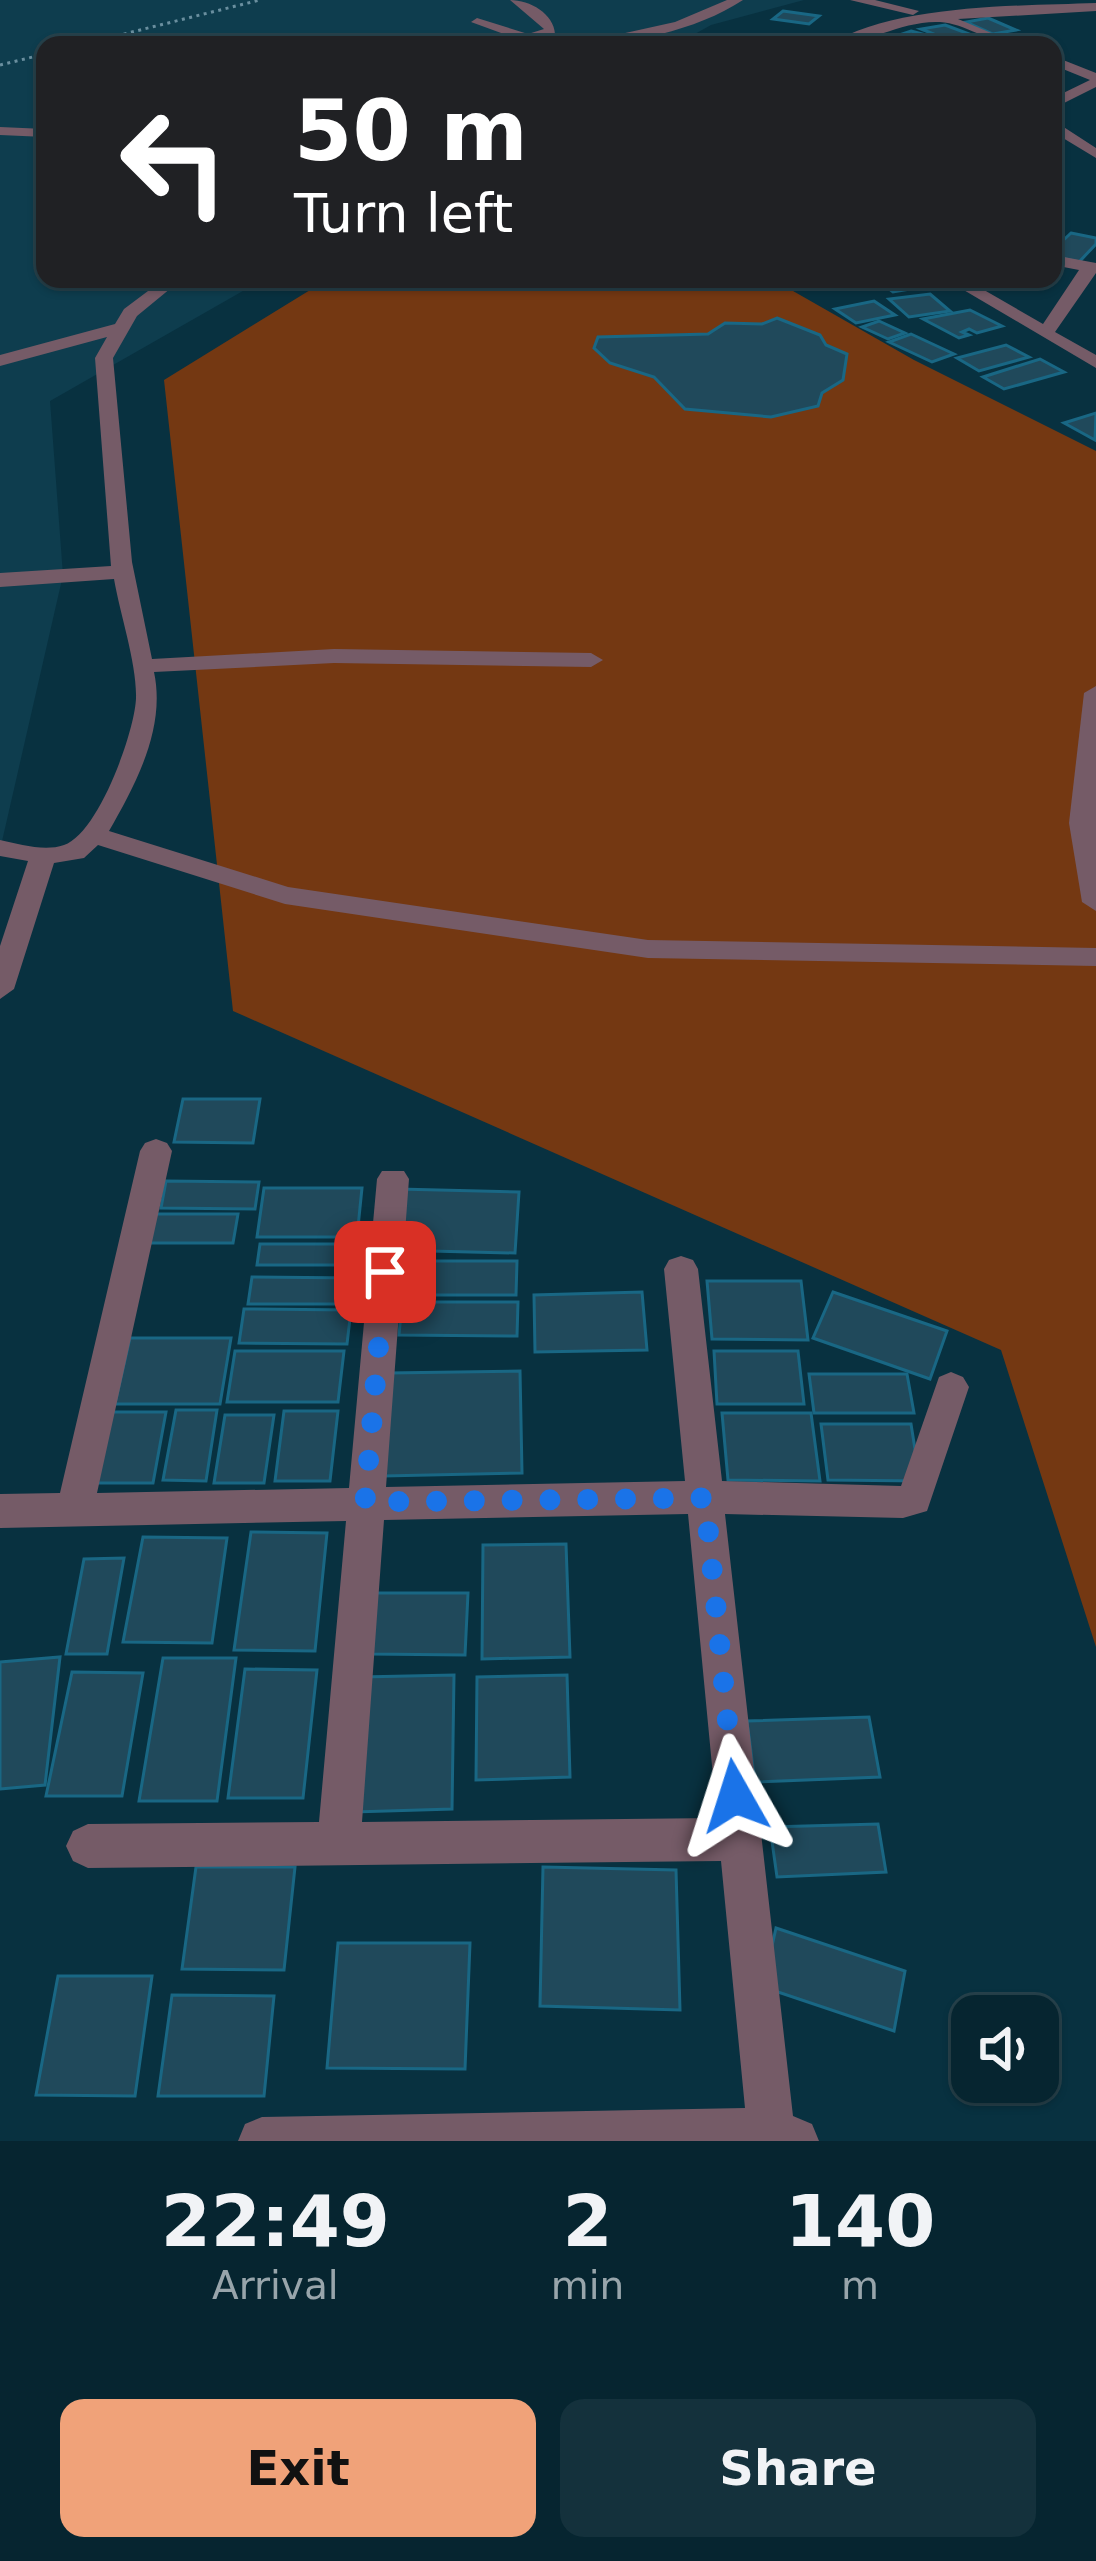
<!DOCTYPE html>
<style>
body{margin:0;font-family:"DejaVu Sans",sans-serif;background:#14313c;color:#f1f3f6;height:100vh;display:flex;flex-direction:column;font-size:45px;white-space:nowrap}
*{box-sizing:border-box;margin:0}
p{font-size:39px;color:#98a5ab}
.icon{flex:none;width:66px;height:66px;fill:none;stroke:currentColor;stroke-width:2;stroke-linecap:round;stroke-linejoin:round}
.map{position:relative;height:2141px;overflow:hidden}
.drawer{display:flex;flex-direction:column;background:#062530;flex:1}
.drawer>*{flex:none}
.guide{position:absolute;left:36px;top:36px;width:1026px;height:252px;border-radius:24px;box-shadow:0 3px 9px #0004,0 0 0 3px #27424c;background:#202124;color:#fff;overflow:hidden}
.tools{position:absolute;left:951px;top:1995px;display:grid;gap:24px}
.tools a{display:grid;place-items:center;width:108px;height:108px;border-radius:24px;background:#062530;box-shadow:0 3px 9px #0004,0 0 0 3px #27424c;font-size:60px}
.pin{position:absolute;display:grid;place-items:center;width:102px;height:102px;color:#fff;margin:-51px;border-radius:24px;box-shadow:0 6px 18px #0006}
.me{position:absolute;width:132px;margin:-66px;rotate:354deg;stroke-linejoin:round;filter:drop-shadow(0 0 9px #0008)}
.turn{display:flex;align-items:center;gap:42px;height:252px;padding:0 60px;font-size:54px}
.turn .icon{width:156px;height:156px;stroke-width:2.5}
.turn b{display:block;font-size:84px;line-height:102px}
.eta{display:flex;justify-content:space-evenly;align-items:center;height:204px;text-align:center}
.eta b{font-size:72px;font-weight:800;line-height:84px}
.action{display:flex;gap:24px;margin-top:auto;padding:24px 60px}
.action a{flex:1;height:138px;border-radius:24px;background:#f0a279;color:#111;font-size:48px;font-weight:800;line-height:138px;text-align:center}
.action a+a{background:#14313c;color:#f1f3f6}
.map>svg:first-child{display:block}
</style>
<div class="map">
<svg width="1096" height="2141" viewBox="0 0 1096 2141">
<rect width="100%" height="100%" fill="#083140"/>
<path fill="#0e3d4e" d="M 0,0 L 804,0 L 711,25 L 675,45 L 45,45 L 45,279 L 264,279 L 50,401 L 63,575 L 0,850 Z"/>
<path fill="#743812" d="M 328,279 L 772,279 L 914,360 L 1096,451 L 1096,1647 L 1001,1350 L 233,1011 L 164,380 Z"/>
<g fill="#20495b" stroke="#196784" stroke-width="3">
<path d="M 783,11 L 819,16 L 809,24 L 773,19 Z"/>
<path d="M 988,18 L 1016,30 L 993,34 L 966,22 Z"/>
<path d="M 945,25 L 980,38 L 956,43 L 921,29 Z"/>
<path d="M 911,31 L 937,38 L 916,45 L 890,38 Z"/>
<path d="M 1071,233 L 1096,238 L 1096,244 L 1079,262 L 1053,256 L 1053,250 Z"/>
<path d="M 876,279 L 925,279 L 933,285 L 893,292 Z"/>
<path d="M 930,294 L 950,311 L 909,317 L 889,299 Z"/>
<path d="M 874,301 L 895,315 L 856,323 L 835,309 Z"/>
<path d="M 970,310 L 1002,326 L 977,333 L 969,329 L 962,332 L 969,335 L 959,338 L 923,319 Z"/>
<path d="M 777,318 L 820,335 L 826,345 L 847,354 L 843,380 L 822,393 L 818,406 L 771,417 L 685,409 L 654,377 L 610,363 L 594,348 L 598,337 L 708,334 L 725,323 L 762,324 Z"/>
<path d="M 879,321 L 905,333 L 888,339 L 862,327 Z"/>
<path d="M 911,334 L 954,354 L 932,362 L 889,342 Z"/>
<path d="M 1006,345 L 1029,357 L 979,371 L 957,358 Z"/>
<path d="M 1040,359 L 1064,372 L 1004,389 L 983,377 Z"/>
<path d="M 1096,413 L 1095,440 L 1064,423 Z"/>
<path d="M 183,1099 L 260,1099 L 253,1143 L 174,1142 Z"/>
<path d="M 166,1181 L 259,1182 L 255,1209 L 161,1208 Z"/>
<path d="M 264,1188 L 362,1188 L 357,1237 L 257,1237 Z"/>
<path d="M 398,1189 L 519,1192 L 515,1253 L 391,1250 Z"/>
<path d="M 155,1214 L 238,1214 L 233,1243 L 149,1243 Z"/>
<path d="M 260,1244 L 359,1244 L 357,1265 L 257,1265 Z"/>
<path d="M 410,1261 L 517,1261 L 516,1295 L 407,1295 Z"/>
<path d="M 252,1277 L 356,1278 L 353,1304 L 248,1304 Z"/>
<path d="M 707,1281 L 801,1281 L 808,1340 L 712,1339 Z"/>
<path d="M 642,1292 L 647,1350 L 535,1352 L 534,1295 Z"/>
<path d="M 833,1292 L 947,1331 L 930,1379 L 813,1338 Z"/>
<path d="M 402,1302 L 518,1302 L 517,1336 L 399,1335 Z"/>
<path d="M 244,1309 L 351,1310 L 347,1344 L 239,1343 Z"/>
<path d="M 130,1338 L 231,1338 L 220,1404 L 115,1404 Z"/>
<path d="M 235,1351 L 344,1351 L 338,1402 L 227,1402 Z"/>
<path d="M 714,1351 L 798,1351 L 804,1404 L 717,1404 Z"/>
<path d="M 520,1371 L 522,1473 L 384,1476 L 389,1373 Z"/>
<path d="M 809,1374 L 907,1374 L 914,1413 L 814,1413 Z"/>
<path d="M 176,1410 L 217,1410 L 206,1481 L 163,1480 Z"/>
<path d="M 284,1411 L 338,1411 L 330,1481 L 275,1481 Z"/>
<path d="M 110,1412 L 166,1412 L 153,1483 L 95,1483 Z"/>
<path d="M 722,1413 L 811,1413 L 820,1481 L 728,1480 Z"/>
<path d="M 225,1415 L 274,1415 L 264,1483 L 214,1483 Z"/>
<path d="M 821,1424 L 911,1424 L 920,1481 L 828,1480 Z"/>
<path d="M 251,1532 L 327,1533 L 315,1651 L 234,1650 Z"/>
<path d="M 143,1537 L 227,1538 L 212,1643 L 123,1642 Z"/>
<path d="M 566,1544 L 570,1657 L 482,1659 L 483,1545 Z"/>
<path d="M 124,1558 L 107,1654 L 66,1654 L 84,1559 Z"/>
<path d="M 376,1593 L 468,1593 L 465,1655 L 371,1654 Z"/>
<path d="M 60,1657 L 45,1785 L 0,1789 L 0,1662 Z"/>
<path d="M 163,1658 L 236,1658 L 217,1801 L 139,1801 Z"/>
<path d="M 245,1669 L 317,1670 L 303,1798 L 228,1798 Z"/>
<path d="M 72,1672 L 143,1673 L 122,1796 L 46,1796 Z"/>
<path d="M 454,1675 L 452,1809 L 354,1812 L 361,1677 Z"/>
<path d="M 567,1675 L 570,1777 L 476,1780 L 477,1677 Z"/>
<path d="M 869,1717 L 880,1777 L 755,1782 L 747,1721 Z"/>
<path d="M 878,1824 L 886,1872 L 777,1877 L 770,1827 Z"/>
<path d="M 196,1867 L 295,1867 L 284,1970 L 182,1969 Z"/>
<path d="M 543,1867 L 676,1870 L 680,2010 L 540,2006 Z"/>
<path d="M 776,1928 L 905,1971 L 894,2031 L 763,1987 Z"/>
<path d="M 338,1943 L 470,1943 L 465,2069 L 327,2068 Z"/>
<path d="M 58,1976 L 152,1976 L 135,2096 L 36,2095 Z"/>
<path d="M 172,1995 L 274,1996 L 264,2096 L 158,2096 Z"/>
</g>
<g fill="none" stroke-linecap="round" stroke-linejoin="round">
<g stroke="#6a8f9f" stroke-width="3" stroke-dasharray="3 4.5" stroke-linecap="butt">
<path d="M 80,45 L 260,0"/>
<path d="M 0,65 L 45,54"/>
</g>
<g fill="#755b67" fill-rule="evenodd">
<path d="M 510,0 C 530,0 554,14 555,34 L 533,44 L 502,45 L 515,38 L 471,22 L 477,18 L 528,34 L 544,29 Z"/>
<path d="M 727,0 L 743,0 C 696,31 627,45 571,45 L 675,22 Z"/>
<path d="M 850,0 L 875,0 L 919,11 L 913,15 Z"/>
<path d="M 1096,3 L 1096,11 L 958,19 L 1020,45 C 992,45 965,23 940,22 C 902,20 866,45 829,45 C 894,4 1019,6 1096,3 Z"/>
<path d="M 1053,56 L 1096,73 L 1096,87 L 1064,103 L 1059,124 L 1096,148 L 1096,158 L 1053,132 L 1053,98 L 1090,80 L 1053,65 Z"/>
<path d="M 0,127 L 45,129 L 45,137 L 0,135 Z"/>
<path d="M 1053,255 L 1096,263 L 1096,273 L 1055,332 L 1096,355 L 1096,368 L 945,279 L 965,279 L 1043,324 L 1079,270 L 1053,265 Z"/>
<path d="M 164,279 L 182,279 L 137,316 L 113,358 L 132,562 L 152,659 L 334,649 L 591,653 L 603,660 L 591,667 L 334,663 L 154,672 C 166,728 136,784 109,831 L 288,887 L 648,940 L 1096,948 L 1096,966 L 648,958 L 285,904 L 98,845 L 84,858 L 54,863 L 14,989 L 0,999 L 0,946 L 28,861 L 0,856 L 0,840 C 20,844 44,852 64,845 C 98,834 135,732 136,698 C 137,664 120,614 114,579 L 0,587 L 0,573 L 111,566 L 95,358 L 107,337 L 0,366 L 0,355 L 115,324 L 124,309 Z"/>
<path d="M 1096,686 L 1096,911 L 1082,902 L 1069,823 L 1084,693 Z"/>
<path d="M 156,1139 L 167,1143 L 172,1151 L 97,1493 L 349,1488 L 377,1179 L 382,1171 L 404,1171 L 409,1179 L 386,1487 L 685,1481 L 664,1269 L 669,1260 L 681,1256 L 693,1260 L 698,1269 L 722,1481 L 901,1486 L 939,1377 L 951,1372 L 963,1377 L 969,1387 L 927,1511 L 903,1518 L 725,1514 L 793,2116 L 812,2124 L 819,2141 L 238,2141 L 245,2124 L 262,2117 L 745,2108 L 721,1861 L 88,1868 L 73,1861 L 66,1846 L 73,1831 L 88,1824 L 319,1822 L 346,1521 L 0,1528 L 0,1494 L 60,1493 L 140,1151 L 145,1143 ZM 688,1514 L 717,1818 L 362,1822 L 384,1520 Z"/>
</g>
</g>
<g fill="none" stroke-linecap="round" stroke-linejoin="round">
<path stroke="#1a73e8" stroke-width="21" stroke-dasharray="0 37.8" d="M 385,1272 L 365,1502 L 705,1498 L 735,1796"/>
</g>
</svg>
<div class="tools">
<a><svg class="icon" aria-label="sound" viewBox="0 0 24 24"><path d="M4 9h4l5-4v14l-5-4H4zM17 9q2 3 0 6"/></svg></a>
</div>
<div class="pin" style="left:385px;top:1272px;background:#d93025"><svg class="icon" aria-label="arrive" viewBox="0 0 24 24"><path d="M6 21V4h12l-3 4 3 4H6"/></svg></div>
<svg class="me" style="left:735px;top:1796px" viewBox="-20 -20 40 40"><path d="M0-17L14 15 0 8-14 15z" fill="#1a73e8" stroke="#fff" stroke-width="4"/></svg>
<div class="guide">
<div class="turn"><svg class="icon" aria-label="left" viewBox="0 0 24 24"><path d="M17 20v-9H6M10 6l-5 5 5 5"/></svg><div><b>50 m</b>Turn left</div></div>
</div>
</div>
<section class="drawer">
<div class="eta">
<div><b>22:49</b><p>Arrival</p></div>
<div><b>2</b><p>min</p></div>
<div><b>140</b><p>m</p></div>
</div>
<div class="action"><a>Exit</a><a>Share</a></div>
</section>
